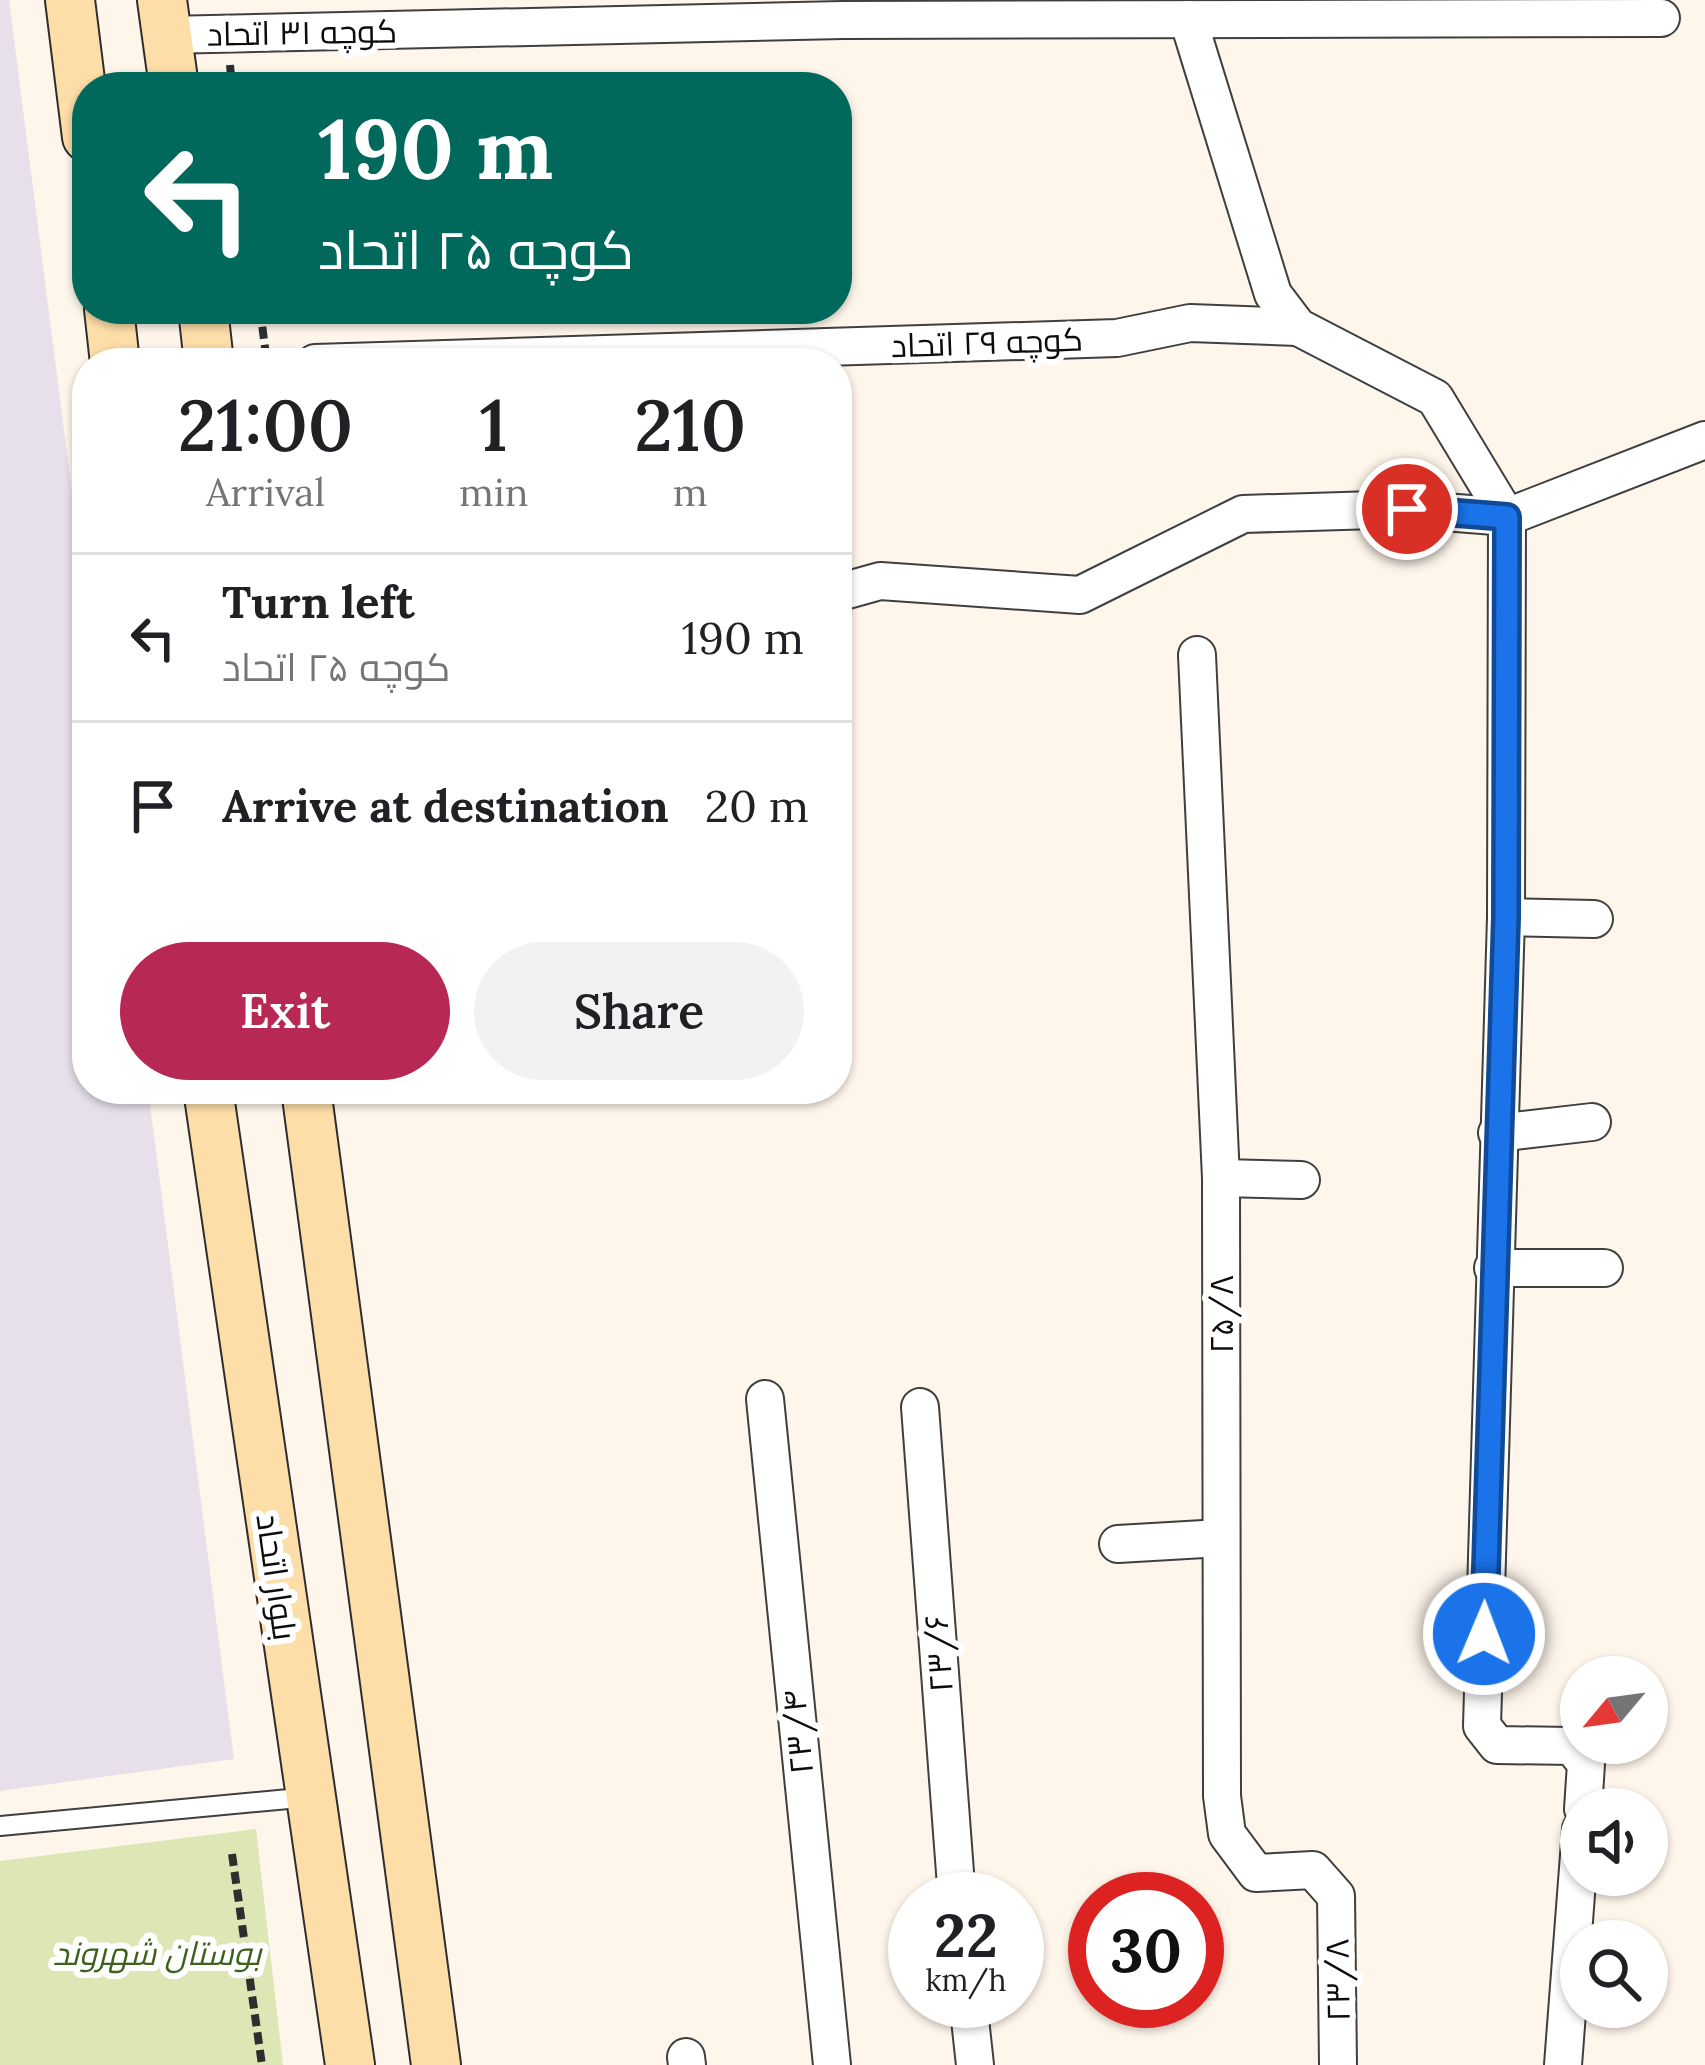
<!DOCTYPE html>
<meta charset="utf-8">
<style>
body{margin:0;font-family:Lora,Cairo,serif;background:#f2f2f2;color:#202124;height:100vh;display:flex;flex-direction:column;font-size:45px;white-space:nowrap}
*{box-sizing:border-box;margin:0}
p{font-size:39px;color:#757577}
.icon{flex:none;width:66px;height:66px;fill:none;stroke:currentColor;stroke-width:2;stroke-linecap:round;stroke-linejoin:round}
.map{position:relative;flex:1;overflow:hidden}
.panel{position:absolute;left:72px;top:348px;width:780px;height:756px;display:flex;flex-direction:column;background:#fff;border-radius:48px;box-shadow:0 3px 9px #0004}
.panel>*{flex:none}
.banner{position:absolute;left:72px;top:72px;width:780px;height:252px;border-radius:48px;box-shadow:0 3px 9px #0004;background:#00695c;color:#fff;overflow:hidden}
.needle{width:78px;rotate:241deg}
.controls{position:absolute;left:1560px;top:1656px;display:grid;gap:24px}
.controls a{display:grid;place-items:center;width:108px;height:108px;border-radius:50%;background:#fff;box-shadow:0 3px 9px #0004;font-size:60px}
.speed{position:absolute;left:888px;top:1872px;display:flex;gap:24px;font-size:60px;font-weight:700;text-align:center}
.speed>*{display:grid;place-content:center;width:156px;height:156px;border-radius:50%;background:#fff;box-shadow:0 3px 9px #0004;line-height:1}
.speed small{font-size:30px;font-weight:400}
.speed .limit{border:18px solid #d22;background:#fff;color:#111}
.pin{position:absolute;display:grid;place-items:center;width:102px;height:102px;color:#fff;margin:-51px;border:6px solid #fff;border-radius:50%;box-shadow:0 3px 12px #0007}
.me{position:absolute;width:132px;margin:-66px;rotate:1deg;stroke-linejoin:round;filter:drop-shadow(0 0 9px #0008)}
.turn{display:flex;align-items:center;gap:42px;height:252px;padding:0 48px;font-size:54px}
.turn .icon{width:156px;height:156px;stroke-width:2.5}
.turn b{display:block;font-size:84px;line-height:102px}
.eta{display:flex;justify-content:space-evenly;align-items:center;height:204px;text-align:center}
.eta b{font-size:72px;font-weight:600;line-height:84px}
.button{display:flex;gap:24px;margin-top:auto;padding:24px 48px}
.button a{flex:1;height:138px;border-radius:72px;background:#b82855;color:#fff;font-size:48px;font-weight:600;line-height:138px;text-align:center}
.button a+a{background:#f2f2f2;color:#202124}
ul{padding:0;list-style:none}
li{display:flex;align-items:center;gap:36px;height:168px;padding:0 48px;border-top:3px solid #e0e0e0}
li div{flex:1}
li b{display:block;font-size:45px}
li em{font-style:normal}
.map>svg:first-child{display:block}
</style>
<div class="map">
<svg width="1705" height="2065" viewBox="0 0 1705 2065">
<rect width="100%" height="100%" fill="#fff6eb"/>
<path fill="#e7e0eb" d="M 0,0 L 9,0 L 87,610 L 87,1089 L 148,1089 L 234,1759 L 0,1791 Z"/>
<path fill="#dde7b6" d="M 256,1829 L 283,2065 L 0,2065 L 0,1861 Z"/>
<g fill="none" stroke-linecap="round" stroke-linejoin="round">
<defs>
<path id="service" d="M 0,1826 L 310,1797"/>
<g id="minor">
<path d="M 1188,19 L 1273,294 L 1298,327 L 1435,398 L 1507,517"/>
<path d="M 166,35 L 842,20 L 1661,18"/>
<path d="M 315,363 L 1117,338 L 1190,323 L 1298,327"/>
<path d="M 1507,517 L 1506,917 L 1482,1726 L 1497,1745 L 1572,1746 L 1586,1764 L 1583,1809"/>
<path d="M 837,593 L 880,581 L 1080,595 L 1243,514 L 1407,509 L 1507,517 L 1705,440"/>
<path d="M 1197,655 L 1221,1178 L 1222,1796 L 1227,1834 L 1256,1873 L 1313,1870 L 1336,1896 L 1338,2065"/>
<path d="M 1506,917 L 1594,919"/>
<path d="M 1497,1133 L 1592,1122"/>
<path d="M 1221,1178 L 1301,1180"/>
<path d="M 1493,1268 L 1604,1268"/>
<path d="M 765,1399 L 832,2065"/>
<path d="M 920,1407 L 957,1899"/>
<path d="M 1118,1544 L 1221,1538"/>
<path d="M 968,2001 L 975,2065"/>
<path d="M 686,2057 L 687,2065"/>
<path d="M 1563,2065 L 1581,1829"/>
</g>
<g id="secondary">
<path d="M 70,0 L 87,137"/>
<path d="M 162,0 L 174,87"/>
<path d="M 109,309 L 115,363"/>
<path d="M 203,309 L 209,363"/>
<path d="M 208,1089 L 350,2065"/>
<path d="M 306,1089 L 436,2065"/>
</g>
</defs>
<use href="#service" stroke="#3f3f3f" stroke-width="22"/>
<use href="#minor" stroke="#3f3f3f" stroke-width="40"/>
<use href="#secondary" stroke="#2e2e2e" stroke-width="52"/>
<g stroke="#2e2e2e" stroke-width="8" stroke-dasharray="12 6" stroke-linecap="butt">
<path d="M 230,65 L 232,87"/>
<path d="M 260,309 L 267,363"/>
<path d="M 232,1854 L 262,2065"/>
</g>
<use href="#service" stroke="#fff" stroke-width="18"/>
<use href="#minor" stroke="#fff" stroke-width="36"/>
<use href="#secondary" stroke="#fddda8" stroke-width="48"/>
</g>
<g fill="none" stroke-linecap="round" stroke-linejoin="round">
<defs>
<path id="route" d="M 1407,509 L 1507,517 L 1506,917 L 1484,1634"/>
</defs>
<use href="#route" stroke="#114b97" stroke-width="30"/>
<use href="#route" stroke="#1a73e8" stroke-width="21"/>
</g>
<g text-anchor="middle" dominant-baseline="central" stroke-width="12" stroke-linejoin="round" paint-order="stroke">
<g font-size="33" fill="#0c0c0c" stroke="#fff">
<text transform="translate(302 32) rotate(-1)">کوچه ۳۱ اتحاد</text>
<text transform="translate(987 342) rotate(-2)">کوچه ۲۹ اتحاد</text>
<text transform="translate(1221 1314) rotate(-90)">۲۵/۸</text>
<text transform="translate(277 1577) rotate(82)">بلوار اتحاد</text>
<text transform="translate(938 1653) rotate(-94)">۲۳/۶</text>
<text transform="translate(797 1732) rotate(-96)">۲۳/۴</text>
<text transform="translate(1337 1980) rotate(-91)">۲۳/۸</text>
</g>
<g font-size="33" font-style="italic" fill="#3e611e" stroke="#fff">
<text x="157" y="1953">بوستان شهروند</text>
</g>
</g>
</svg>
<div class="controls">
<a><svg class="needle" viewBox="-14 -14 28 28"><path d="M0-13l5 13h-10z" fill="#e53935"/><path d="M0 13l5-13h-10z" fill="#757577"/></svg></a>
<a><svg class="icon" aria-label="sound" viewBox="0 0 24 24"><path d="M4 9h4l5-4v14l-5-4H4zM17 9q2 3 0 6"/></svg></a>
<a><svg class="icon" aria-label="search" viewBox="0 0 24 24"><circle cx="10" cy="10" r="6"/><path d="M15 15l6 6"/></svg></a>
</div>
<div class="speed"><div>22<small>km/h</small></div><div class="limit">30</div></div>
<div class="pin" style="left:1407px;top:509px;background:#d93025"><svg class="icon" aria-label="arrive" viewBox="0 0 24 24"><path d="M6 21V4h12l-3 4 3 4H6"/></svg></div>
<svg class="me" style="left:1484px;top:1634px" viewBox="-20 -20 40 40"><circle r="17" fill="#1a73e8" stroke="#fff" stroke-width="3"/><path d="M0-11L8 9 0 5-8 9z" fill="#fff"/></svg>
<div class="banner">
<div class="turn"><svg class="icon" aria-label="left" viewBox="0 0 24 24"><path d="M17 20v-9H6M10 6l-5 5 5 5"/></svg><div><b>190 m</b>کوچه ۲۵ اتحاد</div></div>
</div>
<section class="panel">
<div class="eta">
<div><b>21:00</b><p>Arrival</p></div>
<div><b>1</b><p>min</p></div>
<div><b>210</b><p>m</p></div>
</div>
<ul>
<li><svg class="icon" aria-label="left" viewBox="0 0 24 24"><path d="M17 20v-9H6M10 6l-5 5 5 5"/></svg><div><b>Turn left</b><p>کوچه ۲۵ اتحاد</p></div><em>190 m</em></li>
<li><svg class="icon" aria-label="arrive" viewBox="0 0 24 24"><path d="M6 21V4h12l-3 4 3 4H6"/></svg><div><b>Arrive at destination</b></div><em>20 m</em></li>
</ul>
<div class="button"><a>Exit</a><a>Share</a></div>
</section>
</div>
